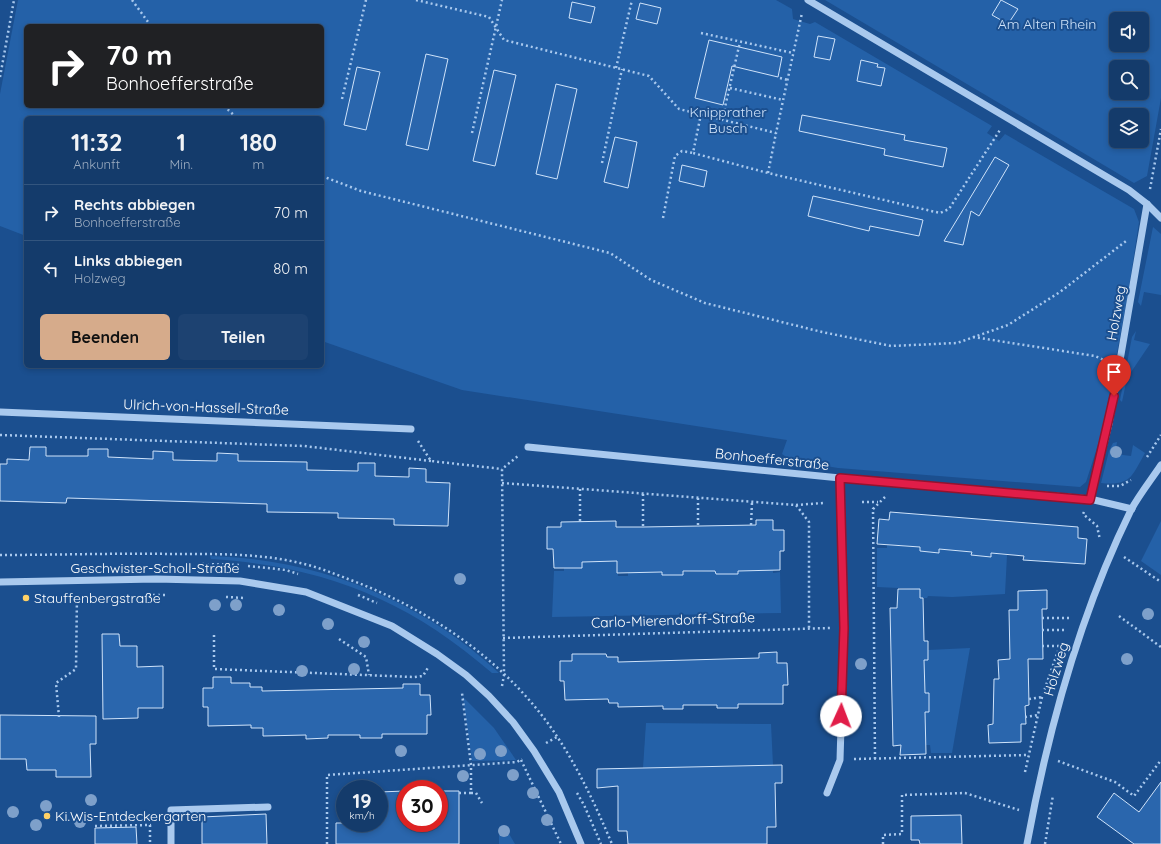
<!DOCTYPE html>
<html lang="de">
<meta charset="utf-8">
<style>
body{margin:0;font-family:Quicksand,sans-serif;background:#1d4271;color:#f1f3f6;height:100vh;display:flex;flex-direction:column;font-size:15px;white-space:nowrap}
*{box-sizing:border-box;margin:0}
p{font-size:13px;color:#9dadc1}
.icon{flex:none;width:22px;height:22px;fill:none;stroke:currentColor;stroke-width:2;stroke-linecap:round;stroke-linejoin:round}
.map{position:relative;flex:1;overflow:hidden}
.sheet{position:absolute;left:24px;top:116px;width:300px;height:252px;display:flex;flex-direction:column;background:#143b6b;border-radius:6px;box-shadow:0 2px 6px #0003,0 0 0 1px #33557e}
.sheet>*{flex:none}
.hud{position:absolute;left:24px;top:24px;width:300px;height:84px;border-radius:6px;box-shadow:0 2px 6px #0003,0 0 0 1px #33557e;background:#202124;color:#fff;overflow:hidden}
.controls{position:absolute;left:1109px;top:12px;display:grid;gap:8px}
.controls a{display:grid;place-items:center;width:40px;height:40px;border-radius:6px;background:#143b6b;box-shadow:0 2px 6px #0003,0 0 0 1px #33557e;font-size:20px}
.speed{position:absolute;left:336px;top:780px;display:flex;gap:8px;font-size:20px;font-weight:700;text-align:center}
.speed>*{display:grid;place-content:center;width:52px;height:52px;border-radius:50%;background:#143b6b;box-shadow:0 2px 6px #0003,0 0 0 1px #33557e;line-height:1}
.speed small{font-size:10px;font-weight:400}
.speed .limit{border:6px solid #d22;background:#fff;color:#111}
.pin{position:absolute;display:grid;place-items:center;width:34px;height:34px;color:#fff;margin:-41px -17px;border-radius:50% 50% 50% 0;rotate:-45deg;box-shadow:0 0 4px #0007}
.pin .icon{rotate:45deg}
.me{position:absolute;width:44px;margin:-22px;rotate:2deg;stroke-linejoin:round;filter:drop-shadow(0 0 3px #0008)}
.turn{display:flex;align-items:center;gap:14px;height:84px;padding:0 16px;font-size:18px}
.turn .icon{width:52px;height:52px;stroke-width:2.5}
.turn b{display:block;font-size:28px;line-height:34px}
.eta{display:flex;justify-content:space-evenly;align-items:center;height:68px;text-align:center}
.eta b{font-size:24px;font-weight:700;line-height:28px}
.primary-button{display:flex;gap:8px;margin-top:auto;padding:8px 16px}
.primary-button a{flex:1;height:46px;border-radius:6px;background:#d6ab8b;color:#111;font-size:16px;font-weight:700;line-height:46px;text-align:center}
.primary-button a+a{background:#1d4271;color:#f1f3f6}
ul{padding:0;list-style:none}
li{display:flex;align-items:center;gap:12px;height:56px;padding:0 16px;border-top:1px solid #33557e}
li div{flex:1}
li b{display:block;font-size:15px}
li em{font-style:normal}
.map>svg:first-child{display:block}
</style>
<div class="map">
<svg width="1161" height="844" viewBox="0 0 1161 844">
<rect width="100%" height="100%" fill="#1b4f8f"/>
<g fill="#2461a8" fill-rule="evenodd">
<path d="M 18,0 L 776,0 L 792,9 L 793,19 L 810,24 L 815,22 L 992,126 L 987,133 L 999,141 L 1005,134 L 1134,209 L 1139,222 L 1129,288 L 1103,429 L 1086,482 L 1080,487 L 838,468 L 791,460 L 782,454 L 787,440 L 462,390 L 322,341 L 322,118 L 26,118 L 26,236 L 0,226 L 0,94 ZM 26,26 L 322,26 L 322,106 L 26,106 Z"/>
<path d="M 825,0 L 1161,0 L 1161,98 L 1147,176 L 1134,183 ZM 1116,19 L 1142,19 L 1142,45 L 1116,45 ZM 1116,67 L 1142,67 L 1142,93 L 1116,93 ZM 1116,115 L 1142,115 L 1142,141 L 1116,141 Z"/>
<path d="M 1153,227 L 1161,234 L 1161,295 L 1144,292 L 1141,306 L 1138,302 Z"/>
<path d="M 1136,331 L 1134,340 L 1150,344 L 1127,378 L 1122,402 L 1120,400 L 1132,337 Z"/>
<path d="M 1117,442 L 1115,454 L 1131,456 L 1133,445 L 1145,453 C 1132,476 1131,486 1101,483 L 1109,451 L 1113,443 Z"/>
<path d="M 1161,521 L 1161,575 L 1141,561 Z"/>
<path d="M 887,545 L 920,547 L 920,551 L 938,553 L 939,549 L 972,552 L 972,555 L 991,557 L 991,553 L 1007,555 L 1005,594 L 952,597 L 928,596 L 927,598 L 920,598 L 920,589 L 877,587 L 877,548 L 887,548 Z"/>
<path d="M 210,556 C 317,559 420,599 499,673 L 492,673 C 407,599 323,566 211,559 Z"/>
<path d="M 617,561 L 618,576 L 628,576 L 628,573 L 662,572 L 662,575 L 683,575 L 683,572 L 715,571 L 716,574 L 738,574 L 738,571 L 773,570 L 773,573 L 780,572 L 781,613 L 552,617 L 554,571 L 564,571 L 564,568 L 582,568 L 582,562 Z"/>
<path d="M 970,648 L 952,753 L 931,753 L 930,745 L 926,745 L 925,712 L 929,712 L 929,693 L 925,693 L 924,660 L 928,650 Z"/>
<path d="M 463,697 L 494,728 L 516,760 L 472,761 Z"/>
<path d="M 646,723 L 771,724 L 773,765 L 643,768 Z"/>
<path d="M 503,825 L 505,827 L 515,844 L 499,844 L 499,827 Z"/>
</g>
<g fill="#2a66ad" stroke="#cfe3fa">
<path d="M 1001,0 L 1018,9 L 1008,24 L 992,15 Z"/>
<path d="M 572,2 L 595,7 L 591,23 L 569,18 Z"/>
<path d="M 640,3 L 661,8 L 657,24 L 636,19 Z"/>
<path d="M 818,36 L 835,39 L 830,60 L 814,57 Z"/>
<path d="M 709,40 L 782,57 L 778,77 L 732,66 L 723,105 L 695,98 Z"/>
<path d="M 426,54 L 448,59 L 428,150 L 406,145 Z"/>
<path d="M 861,60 L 878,64 L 877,67 L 885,68 L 881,86 L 857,81 Z"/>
<path d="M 357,67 L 380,72 L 366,130 L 344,125 Z"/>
<path d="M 494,70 L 516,75 L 495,166 L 473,161 Z"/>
<path d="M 556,84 L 577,89 L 557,179 L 536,174 Z"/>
<path d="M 802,115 L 905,135 L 904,140 L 947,148 L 943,167 L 884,155 L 885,149 L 799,131 Z"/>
<path d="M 615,137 L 637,142 L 628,188 L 604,182 Z"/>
<path d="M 995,157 L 1009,165 L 979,216 L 971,211 L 963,245 L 944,241 Z"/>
<path d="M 682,165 L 707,171 L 704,187 L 679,181 Z"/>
<path d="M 813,196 L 923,220 L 919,236 L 870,226 L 869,231 L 808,216 Z"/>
<path d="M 30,447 L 46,447 L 46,456 L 88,456 L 88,449 L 108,449 L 108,457 L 153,459 L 153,451 L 173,452 L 173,460 L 217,461 L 217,453 L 238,454 L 238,461 L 307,462 L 307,470 L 358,471 L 358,463 L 375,463 L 375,476 L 409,477 L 409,468 L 426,469 L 426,482 L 450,483 L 448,526 L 394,525 L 394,519 L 338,518 L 338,513 L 267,512 L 267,504 L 67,498 L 66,503 L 0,501 L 0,464 L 7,464 L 7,459 L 29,460 Z"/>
<path d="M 890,512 L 1078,527 L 1078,538 L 1087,539 L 1085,564 L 1023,560 L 1024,556 L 991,553 L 991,557 L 971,555 L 972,552 L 939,549 L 939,553 L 920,551 L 920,547 L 877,544 L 879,519 L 889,520 Z"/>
<path d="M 756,520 L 773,520 L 773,530 L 784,530 L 784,551 L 780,551 L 780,570 L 738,571 L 738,574 L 716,574 L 715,571 L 683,571 L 683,575 L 662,575 L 662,572 L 617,573 L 617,561 L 582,562 L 582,568 L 554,568 L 553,549 L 547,549 L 547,527 L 561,527 L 561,522 L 616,521 L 616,527 L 643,527 L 756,525 Z"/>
<path d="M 898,589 L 920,589 L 920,598 L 923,598 L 924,641 L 928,641 L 928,660 L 924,660 L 925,693 L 929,693 L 929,712 L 925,712 L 926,754 L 900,755 L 901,745 L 893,746 L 890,608 L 897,608 Z"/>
<path d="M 1047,590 L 1047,609 L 1042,609 L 1043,659 L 1028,659 L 1029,705 L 1025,706 L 1026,724 L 1021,724 L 1021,742 L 989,743 L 988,725 L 993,724 L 994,679 L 999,679 L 998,660 L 1010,659 L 1009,610 L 1018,610 L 1018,591 Z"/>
<path d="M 102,634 L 119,634 L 120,646 L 137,646 L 137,667 L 163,666 L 163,708 L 138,708 L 138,718 L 103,719 Z"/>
<path d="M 777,652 L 777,663 L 787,663 L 788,685 L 783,685 L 783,704 L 738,704 L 738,708 L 717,708 L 717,705 L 683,705 L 683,709 L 663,709 L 663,706 L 618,707 L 618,703 L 609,703 L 608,699 L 565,700 L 564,681 L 560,681 L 560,661 L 572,661 L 572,654 L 606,654 L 607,657 L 618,657 L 618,662 L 759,658 L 759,653 Z"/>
<path d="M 213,677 L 231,677 L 231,683 L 250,683 L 250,687 L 262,687 L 262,691 L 403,688 L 403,684 L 420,684 L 420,695 L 430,695 L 431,715 L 427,715 L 427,734 L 382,734 L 382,738 L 360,738 L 360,735 L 328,735 L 328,738 L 306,739 L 306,735 L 263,736 L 263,728 L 251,728 L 251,725 L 208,726 L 208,707 L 203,707 L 203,688 L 213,688 Z"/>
<path d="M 0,715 L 96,716 L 96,744 L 90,744 L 91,777 L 56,777 L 56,770 L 27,770 L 26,759 L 0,759 Z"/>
<path d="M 782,765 L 782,783 L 775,783 L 776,827 L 767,827 L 767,844 L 628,844 L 627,831 L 618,831 L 618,786 L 597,788 L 597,769 Z"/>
<path d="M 1161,782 L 1161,844 L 1134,844 L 1097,817 L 1114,793 L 1139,812 Z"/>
<path d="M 405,791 L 405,823 L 439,823 L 439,791 L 459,791 L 459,844 L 336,844 L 336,823 L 379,823 L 379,792 Z"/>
<path d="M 266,814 L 267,844 L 202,844 L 202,817 Z"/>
<path d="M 961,815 L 962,844 L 920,844 L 919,840 L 911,840 L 911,816 Z"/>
<path d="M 136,827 L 137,844 L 95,844 L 95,828 Z"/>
</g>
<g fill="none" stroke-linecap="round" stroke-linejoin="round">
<g stroke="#a9c9ee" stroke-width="2.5" stroke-dasharray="2 3" stroke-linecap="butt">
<path d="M 132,0 L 151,26"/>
<path d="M 416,0 L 489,17 L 504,40 L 649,76 L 679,109 L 776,133 L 802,13"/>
<path d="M 701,33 L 793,53"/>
<path d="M 616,68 L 632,0"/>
<path d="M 0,77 L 14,0"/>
<path d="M 780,78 L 788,80"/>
<path d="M 730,88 L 783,100"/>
<path d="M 342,99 L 366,0"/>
<path d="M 224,106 L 237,118"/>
<path d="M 701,114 L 693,153 L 768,173 L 940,213 L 949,209 L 1000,130"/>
<path d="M 205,118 L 213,118"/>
<path d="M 722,120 L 740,42"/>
<path d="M 472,133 L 502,0"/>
<path d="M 602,163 L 622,69"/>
<path d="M 768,173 L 776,133"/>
<path d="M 322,176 L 361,191 L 610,253 L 651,280 L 705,303 L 822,332 L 891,346 L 957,343 L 1008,325 L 1060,292 L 1126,241"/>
<path d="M 1150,189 L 1161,129"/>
<path d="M 663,218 L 675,156 L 682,151 L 693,153"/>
<path d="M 973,337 L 1095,356 L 1106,361"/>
<path d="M 0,435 L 304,446 L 431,461"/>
<path d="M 418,441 L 431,461 L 502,469"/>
<path d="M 1147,457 L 1161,435"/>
<path d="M 502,483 L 796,505 L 809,522 L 809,629"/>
<path d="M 1107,486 L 1120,486 L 1131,480"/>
<path d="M 580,489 L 580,522"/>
<path d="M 643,494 L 643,527"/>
<path d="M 698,498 L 698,526"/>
<path d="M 862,502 L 878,502"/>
<path d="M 796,505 L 823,503"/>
<path d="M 1084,512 L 1083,514 L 1097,526 L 1100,540"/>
<path d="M 751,525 L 752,502"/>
<path d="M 0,555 C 57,555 114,553 171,554 C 214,554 258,553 300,563 C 319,567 337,575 356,582 C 433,612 504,661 552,729 C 577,765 595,804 612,844"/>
<path d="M 1124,557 L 1161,582"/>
<path d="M 202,564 L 239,565"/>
<path d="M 248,566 L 286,570 L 298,574"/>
<path d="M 148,595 L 165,595"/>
<path d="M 358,595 L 377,603"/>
<path d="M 226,597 L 245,598"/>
<path d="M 1119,616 L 1161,647"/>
<path d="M 1042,618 L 1069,618"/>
<path d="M 1042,630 L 1065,630"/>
<path d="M 214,635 L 214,669 L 414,677 L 423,676 L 429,666"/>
<path d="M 503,638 L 830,628"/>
<path d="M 339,639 L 366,657 L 369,675"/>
<path d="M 1042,646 L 1060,646"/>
<path d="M 502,686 L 504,675 L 502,469 L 518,456"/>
<path d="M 1029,699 L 1042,697"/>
<path d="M 59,717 L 56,683 L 76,669 L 77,595"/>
<path d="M 1025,717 L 1038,715"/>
<path d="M 546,743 L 557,737"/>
<path d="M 854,759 L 1029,755"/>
<path d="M 875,759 L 873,509 L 885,497"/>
<path d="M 521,760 L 561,844"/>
<path d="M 1058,761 L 1115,782 L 1134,796 L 1161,760"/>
<path d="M 1025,772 L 1042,697 L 1058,651"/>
<path d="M 459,793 L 471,793 L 471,765 L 462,693"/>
<path d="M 471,793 L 476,793 L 482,803"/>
<path d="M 577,793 L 584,805 L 601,844"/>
<path d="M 95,826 L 150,825 L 150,844"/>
<path d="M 327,844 L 327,775 L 517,762 L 522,759"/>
<path d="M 883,844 L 883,835 L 902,834 L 902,795 L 965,793 L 1019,810"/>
<path d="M 1045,844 L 1053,795"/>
</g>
<g stroke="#a9c9ee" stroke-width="7">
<path d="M 808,0 L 1129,190 L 1147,204 L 1161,218"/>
<path d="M 0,412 L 411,429"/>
<path d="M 528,447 L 840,478 L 1090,499 L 1132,509"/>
<path d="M 1090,499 L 1109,424 L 1147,204"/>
<path d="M 0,582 L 156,579 L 240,581 L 306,592 L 392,626 L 437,654 L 466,675 L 489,696 L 513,722 L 534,751 L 559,792 L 581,844"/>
<path d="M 827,793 L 840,760 L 844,628 L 840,478"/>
<path d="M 171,844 L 171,810 L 268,807"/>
<path d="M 1027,844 C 1048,730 1080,614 1131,510 C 1139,495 1151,480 1161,465"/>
</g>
</g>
<g fill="#7ea0ca">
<circle cx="1116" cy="452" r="6"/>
<circle cx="460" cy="579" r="6"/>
<circle cx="215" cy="605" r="6"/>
<circle cx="236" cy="605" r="6"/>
<circle cx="279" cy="610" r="6"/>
<circle cx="1148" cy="614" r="6"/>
<circle cx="328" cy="624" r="6"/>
<circle cx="364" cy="642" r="6"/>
<circle cx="1127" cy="659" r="6"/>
<circle cx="861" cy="664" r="6"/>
<circle cx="354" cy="669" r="6"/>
<circle cx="302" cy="671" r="6"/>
<circle cx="401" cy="751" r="6"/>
<circle cx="501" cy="751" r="6"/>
<circle cx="480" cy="754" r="6"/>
<circle cx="513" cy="775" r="6"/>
<circle cx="463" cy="776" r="6"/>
<circle cx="533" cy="793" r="6"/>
<circle cx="91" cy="800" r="6"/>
<circle cx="46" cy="806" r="6"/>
<circle cx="13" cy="812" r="6"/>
<circle cx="547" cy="820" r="6"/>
<circle cx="80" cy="822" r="6"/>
<circle cx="36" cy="825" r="6"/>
<circle cx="504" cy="831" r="6"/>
</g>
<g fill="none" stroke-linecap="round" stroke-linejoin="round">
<defs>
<path id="route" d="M 841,716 L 844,628 L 840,478 L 1090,500 L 1114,396"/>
</defs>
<use href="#route" stroke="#92132f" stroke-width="10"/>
<use href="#route" stroke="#e11d48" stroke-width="7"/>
</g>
<g fill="#ffd166" stroke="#1b4f8f" stroke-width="1.5">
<circle cx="26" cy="598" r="4"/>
<circle cx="47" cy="816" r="4"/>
</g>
<g text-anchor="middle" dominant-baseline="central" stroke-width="4" stroke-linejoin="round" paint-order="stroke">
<g font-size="14" fill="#cfe3fa" stroke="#1b4f8f">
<text x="1047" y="24">Am Alten Rhein</text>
<text x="728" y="112">Knipprather<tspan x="728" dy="16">Busch</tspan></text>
</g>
<g font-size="14" fill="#fff" stroke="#1b4f8f">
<text transform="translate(1116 313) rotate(-80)">Holzweg</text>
<text transform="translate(206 407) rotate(2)">Ulrich-von-Hassell-Straße</text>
<text transform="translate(772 459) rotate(6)">Bonhoefferstraße</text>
<text x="155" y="568">Geschwister-Scholl-Straße</text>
<text transform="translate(673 620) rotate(-2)">Carlo-Mierendorff-Straße</text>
<text transform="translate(1056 669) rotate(-73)">Holzweg</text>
</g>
<g font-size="14" fill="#fff" stroke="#1b4f8f" text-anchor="start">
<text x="34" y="598">Stauffenbergstraße</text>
<text x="55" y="816">Ki.Wis-Entdeckergarten</text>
</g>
</g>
</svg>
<div class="controls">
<a><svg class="icon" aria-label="sound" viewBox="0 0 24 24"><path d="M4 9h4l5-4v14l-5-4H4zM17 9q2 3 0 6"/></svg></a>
<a><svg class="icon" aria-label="search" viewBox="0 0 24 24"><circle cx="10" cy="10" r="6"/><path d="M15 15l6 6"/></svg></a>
<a><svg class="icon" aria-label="layers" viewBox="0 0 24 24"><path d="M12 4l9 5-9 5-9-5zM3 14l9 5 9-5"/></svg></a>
</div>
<div class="speed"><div>19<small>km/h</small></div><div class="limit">30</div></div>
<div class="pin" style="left:1114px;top:396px;background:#d93025"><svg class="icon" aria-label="arrive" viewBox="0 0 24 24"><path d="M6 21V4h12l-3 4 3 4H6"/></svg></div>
<svg class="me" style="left:841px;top:716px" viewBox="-20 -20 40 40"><circle r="19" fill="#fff"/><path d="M0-13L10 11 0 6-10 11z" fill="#e11d48"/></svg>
<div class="hud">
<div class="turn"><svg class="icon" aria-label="right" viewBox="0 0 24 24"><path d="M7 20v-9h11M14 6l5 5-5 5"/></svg><div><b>70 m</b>Bonhoefferstraße</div></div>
</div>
<section class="sheet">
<div class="eta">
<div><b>11:32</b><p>Ankunft</p></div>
<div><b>1</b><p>Min.</p></div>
<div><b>180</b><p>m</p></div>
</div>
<ul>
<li><svg class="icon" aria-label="right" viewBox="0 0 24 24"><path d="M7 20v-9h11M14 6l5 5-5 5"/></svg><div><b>Rechts abbiegen</b><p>Bonhoefferstraße</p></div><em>70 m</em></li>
<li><svg class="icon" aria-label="left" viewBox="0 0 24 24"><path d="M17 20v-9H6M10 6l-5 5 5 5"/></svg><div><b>Links abbiegen</b><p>Holzweg</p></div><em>80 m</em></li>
</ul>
<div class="primary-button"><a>Beenden</a><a>Teilen</a></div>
</section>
</div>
